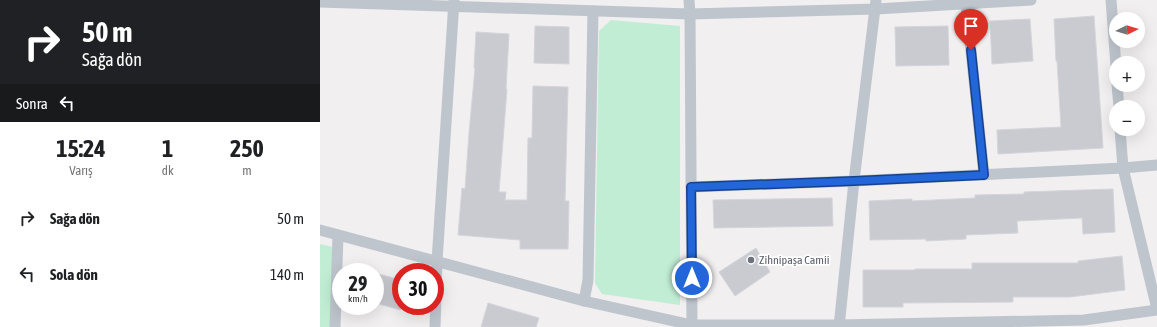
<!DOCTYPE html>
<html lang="tr">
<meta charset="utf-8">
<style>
body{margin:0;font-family:"Asap Condensed",sans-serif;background:#f2f2f2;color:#202124;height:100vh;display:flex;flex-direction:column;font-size:15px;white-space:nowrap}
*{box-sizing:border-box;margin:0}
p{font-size:13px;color:#757577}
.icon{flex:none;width:22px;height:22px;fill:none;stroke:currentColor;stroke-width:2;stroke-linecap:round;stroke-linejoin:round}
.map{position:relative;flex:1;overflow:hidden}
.panel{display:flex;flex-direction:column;background:#fff;width:320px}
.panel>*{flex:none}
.banner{background:#202124;color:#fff;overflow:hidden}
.needle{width:26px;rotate:85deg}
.buttons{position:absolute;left:789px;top:12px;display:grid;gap:8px}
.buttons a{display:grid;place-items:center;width:36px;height:36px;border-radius:50%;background:#fff;box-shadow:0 4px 16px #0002;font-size:20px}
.speed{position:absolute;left:12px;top:263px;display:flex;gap:8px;font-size:20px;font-weight:700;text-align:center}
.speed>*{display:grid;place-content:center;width:52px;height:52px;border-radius:50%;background:#fff;box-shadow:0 4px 16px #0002;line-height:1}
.speed small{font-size:10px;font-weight:400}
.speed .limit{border:6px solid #d22;background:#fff;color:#111}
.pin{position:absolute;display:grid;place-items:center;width:34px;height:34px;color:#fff;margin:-41px -17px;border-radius:50% 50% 50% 0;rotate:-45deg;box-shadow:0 0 4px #0007}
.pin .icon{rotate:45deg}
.me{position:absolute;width:44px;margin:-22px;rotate:0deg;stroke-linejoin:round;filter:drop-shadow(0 0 3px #0008)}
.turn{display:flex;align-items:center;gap:14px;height:84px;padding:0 16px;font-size:18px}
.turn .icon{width:52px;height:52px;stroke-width:2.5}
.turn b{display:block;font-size:28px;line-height:34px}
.then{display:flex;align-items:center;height:38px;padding:0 16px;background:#0003;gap:8px;font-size:15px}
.eta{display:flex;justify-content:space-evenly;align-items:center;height:68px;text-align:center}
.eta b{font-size:24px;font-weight:700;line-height:28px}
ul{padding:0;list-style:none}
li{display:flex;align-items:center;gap:12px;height:56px;padding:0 16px}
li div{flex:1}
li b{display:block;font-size:15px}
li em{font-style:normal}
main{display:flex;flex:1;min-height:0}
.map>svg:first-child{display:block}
</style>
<main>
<section class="panel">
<div class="banner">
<div class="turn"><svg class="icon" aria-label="right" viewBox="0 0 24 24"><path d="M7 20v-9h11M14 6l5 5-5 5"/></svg><div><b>50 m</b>Sağa dön</div></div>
<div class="then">Sonra<svg class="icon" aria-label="left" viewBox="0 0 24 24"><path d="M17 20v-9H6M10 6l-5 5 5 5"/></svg></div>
</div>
<div class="eta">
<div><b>15:24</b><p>Varış</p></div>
<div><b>1</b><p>dk</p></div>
<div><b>250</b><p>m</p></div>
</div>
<ul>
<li><svg class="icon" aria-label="right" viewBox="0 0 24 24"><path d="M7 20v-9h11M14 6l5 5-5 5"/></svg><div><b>Sağa dön</b></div><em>50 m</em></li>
<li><svg class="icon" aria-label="left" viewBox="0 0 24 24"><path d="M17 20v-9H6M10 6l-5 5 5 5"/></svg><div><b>Sola dön</b></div><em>140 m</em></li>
</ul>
</section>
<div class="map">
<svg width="837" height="327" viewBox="0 0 837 327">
<rect width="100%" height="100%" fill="#f1efef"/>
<g fill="#c0edd4">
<path d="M 291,20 L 360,26 L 360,305 L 282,294 L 275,283 L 279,31 Z"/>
<path d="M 0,244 L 13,247 L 10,327 L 0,327 Z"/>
</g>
<g fill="#c9cbd1" stroke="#d3d5da">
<path d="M 774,16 L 783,148 L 678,154 L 677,130 L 741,127 L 737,61 L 736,61 L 734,19 Z"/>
<path d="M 710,19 L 713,61 L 672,64 L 670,21 Z"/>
<path d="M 215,26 L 249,27 L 249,64 L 214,63 Z"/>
<path d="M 628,26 L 629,65 L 576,66 L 575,27 Z"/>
<path d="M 156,32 L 189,34 L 186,89 L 187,89 L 179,192 L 186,192 L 185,200 L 207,200 L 208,138 L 212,138 L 213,86 L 248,87 L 245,201 L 249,201 L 248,249 L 200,249 L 200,240 L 138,235 L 142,188 L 145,189 L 149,133 L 155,68 L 154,68 Z"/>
<path d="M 793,189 L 795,232 L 763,234 L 762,218 L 697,221 L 698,233 L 646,235 L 646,239 L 606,241 L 606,239 L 550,240 L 549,201 L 592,199 L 592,201 L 655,198 L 655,195 L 704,194 L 704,192 Z"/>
<path d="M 512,198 L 513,226 L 394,228 L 393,200 Z"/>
<path d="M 436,248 L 450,272 L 415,296 L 399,272 Z"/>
<path d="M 802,256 L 805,290 L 750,297 L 693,297 L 693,302 L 583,303 L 583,307 L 543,307 L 543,270 L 595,270 L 595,269 L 652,269 L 652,263 L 758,263 L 758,261 Z"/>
<path d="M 55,273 L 81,280 L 81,310 L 55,303 Z"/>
<path d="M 168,303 L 219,318 L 216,327 L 161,327 Z"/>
</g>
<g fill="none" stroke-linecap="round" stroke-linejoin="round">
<g stroke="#bec5cd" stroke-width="11">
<path d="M 369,0 L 370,14 L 372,327"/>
<path d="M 791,0 L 796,66"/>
<path d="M 0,2 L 370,14 L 556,9 L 711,0"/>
<path d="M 646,4 L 664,175"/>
<path d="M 797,85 L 799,107"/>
<path d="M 800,129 L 803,168 L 837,309"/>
<path d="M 371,187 L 534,181 L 803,168 L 837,165"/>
<path d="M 0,230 L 264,301 L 372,325 L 519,325 L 764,320 L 837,310"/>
<path d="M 264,301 L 268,280 L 273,11"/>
<path d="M 15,327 L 18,235"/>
<path d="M 115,327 L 117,261 L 134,1"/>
<path d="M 519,327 L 534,181 L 556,0"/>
</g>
</g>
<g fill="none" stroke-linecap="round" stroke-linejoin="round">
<defs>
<path id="route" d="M 372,278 L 371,187 L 534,181 L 664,175 L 651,50"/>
</defs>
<use href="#route" stroke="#16428d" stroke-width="10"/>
<use href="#route" stroke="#2266d9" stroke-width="7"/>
</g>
<circle fill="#6b7280" stroke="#fff" stroke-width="1.5" cx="431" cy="260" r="4"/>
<g text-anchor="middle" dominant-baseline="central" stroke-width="3.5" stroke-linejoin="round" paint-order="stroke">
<g font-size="12" fill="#5b616d" stroke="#fff" text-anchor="start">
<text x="439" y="260">Zihnipaşa Camii</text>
</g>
</g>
</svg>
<div class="buttons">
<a><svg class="needle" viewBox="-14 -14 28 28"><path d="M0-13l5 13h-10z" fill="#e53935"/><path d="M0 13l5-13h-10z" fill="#757577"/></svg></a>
<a>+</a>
<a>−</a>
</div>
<div class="speed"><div>29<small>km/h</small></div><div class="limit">30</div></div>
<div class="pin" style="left:651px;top:50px;background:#d93025"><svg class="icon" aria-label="arrive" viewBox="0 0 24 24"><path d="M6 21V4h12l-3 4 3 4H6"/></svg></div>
<svg class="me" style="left:372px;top:278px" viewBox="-20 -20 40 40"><circle r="17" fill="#2266d9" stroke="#fff" stroke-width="3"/><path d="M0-11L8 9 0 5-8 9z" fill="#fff"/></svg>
</div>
</main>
